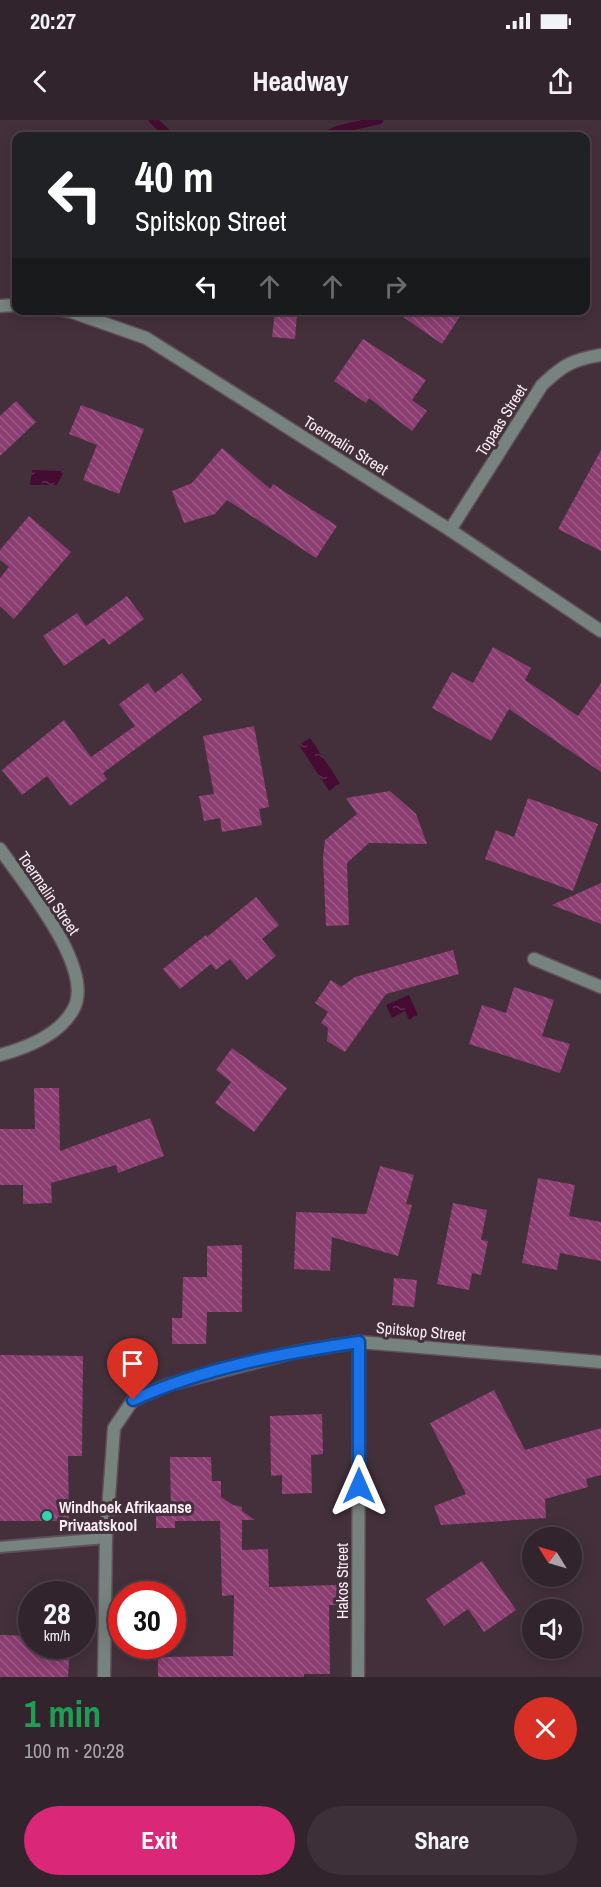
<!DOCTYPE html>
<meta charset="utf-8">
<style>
body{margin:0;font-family:"Archivo Narrow",sans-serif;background:#3d3038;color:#f1f3f6;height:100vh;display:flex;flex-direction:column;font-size:22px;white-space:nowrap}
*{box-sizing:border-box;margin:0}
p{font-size:20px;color:#a8a4a9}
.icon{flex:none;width:33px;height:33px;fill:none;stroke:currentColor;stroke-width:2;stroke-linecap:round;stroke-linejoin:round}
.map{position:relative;height:1557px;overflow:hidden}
.sheet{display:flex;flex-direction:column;background:#32242c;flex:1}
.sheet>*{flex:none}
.top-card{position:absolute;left:12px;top:12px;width:578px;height:183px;border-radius:12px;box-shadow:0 3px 15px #0003,0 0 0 2px #4d4148;background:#202124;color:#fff;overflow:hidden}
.needle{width:39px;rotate:307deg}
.controls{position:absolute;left:522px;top:1407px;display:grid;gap:12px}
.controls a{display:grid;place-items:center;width:60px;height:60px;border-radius:50%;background:#32242c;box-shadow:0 3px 15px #0003,0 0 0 2px #4d4148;font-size:30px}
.speed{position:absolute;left:18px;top:1461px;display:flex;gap:12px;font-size:30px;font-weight:700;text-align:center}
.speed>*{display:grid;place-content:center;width:78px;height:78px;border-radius:50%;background:#32242c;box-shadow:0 3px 15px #0003,0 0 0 2px #4d4148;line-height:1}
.speed small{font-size:15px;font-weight:400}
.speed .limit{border:9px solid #d22;background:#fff;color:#111}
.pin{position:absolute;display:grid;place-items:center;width:51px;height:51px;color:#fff;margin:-62px -26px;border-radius:50% 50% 50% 0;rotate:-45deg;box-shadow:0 0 6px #0007}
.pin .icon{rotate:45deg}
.me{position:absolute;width:66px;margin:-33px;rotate:0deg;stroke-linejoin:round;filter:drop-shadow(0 0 4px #0008)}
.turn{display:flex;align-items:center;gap:21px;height:126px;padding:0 24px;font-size:27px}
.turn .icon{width:78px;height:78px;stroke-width:2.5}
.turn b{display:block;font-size:42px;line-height:51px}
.lanes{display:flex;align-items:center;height:57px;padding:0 24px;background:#0003;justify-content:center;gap:30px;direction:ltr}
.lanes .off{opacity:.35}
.round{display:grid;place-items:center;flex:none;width:63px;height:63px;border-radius:32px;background:#3d3038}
.headline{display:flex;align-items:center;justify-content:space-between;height:102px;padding:0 24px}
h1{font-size:36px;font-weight:700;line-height:45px;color:#1e9e55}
.action{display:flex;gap:12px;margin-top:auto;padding:12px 24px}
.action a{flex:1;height:69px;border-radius:36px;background:#db2777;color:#fff;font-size:24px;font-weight:700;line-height:69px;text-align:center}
.action a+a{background:#3d3038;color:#f1f3f6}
.status{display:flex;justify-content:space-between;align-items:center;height:42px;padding:0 30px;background:#32242c;direction:ltr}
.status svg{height:16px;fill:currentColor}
header{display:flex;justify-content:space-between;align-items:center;height:78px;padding:0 24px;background:#32242c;font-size:27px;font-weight:700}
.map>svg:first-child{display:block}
</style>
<div class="status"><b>20:27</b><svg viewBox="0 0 49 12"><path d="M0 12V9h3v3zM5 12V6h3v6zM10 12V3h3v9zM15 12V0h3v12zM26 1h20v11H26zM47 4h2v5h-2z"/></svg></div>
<header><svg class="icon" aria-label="back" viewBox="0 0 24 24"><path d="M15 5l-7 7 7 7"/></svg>Headway<svg class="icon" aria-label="share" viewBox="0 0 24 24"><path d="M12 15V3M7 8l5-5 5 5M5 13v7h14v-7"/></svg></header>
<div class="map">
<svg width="601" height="1557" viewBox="0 0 601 1557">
<defs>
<pattern id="water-ripples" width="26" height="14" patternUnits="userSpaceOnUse" patternTransform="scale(1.5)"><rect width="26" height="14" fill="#450b33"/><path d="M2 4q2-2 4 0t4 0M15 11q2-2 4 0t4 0" fill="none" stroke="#612f51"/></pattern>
<pattern id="building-back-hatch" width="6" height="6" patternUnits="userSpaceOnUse" patternTransform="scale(1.5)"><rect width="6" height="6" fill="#8b3d71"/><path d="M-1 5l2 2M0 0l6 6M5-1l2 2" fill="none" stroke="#9c5986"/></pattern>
</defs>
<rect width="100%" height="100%" fill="#43303b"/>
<g fill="url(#water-ripples)">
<path d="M 32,350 L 64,351 L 57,365 L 30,365 Z"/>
<path d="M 310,618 L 340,663 L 329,671 L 299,625 Z"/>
<path d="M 409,875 L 418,895 L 409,900 L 405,891 L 392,898 L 386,885 Z"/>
</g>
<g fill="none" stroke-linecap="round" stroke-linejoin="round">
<g stroke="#450b33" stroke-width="8">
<path d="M 153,0 L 170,16"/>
<path d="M 325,16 L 337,10 L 379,0"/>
</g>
</g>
<g fill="url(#building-back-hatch)">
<path d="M 393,190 L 464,190 L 442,224 Z"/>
<path d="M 275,191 L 297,193 L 295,219 L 272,217 Z"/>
<path d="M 363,219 L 426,260 L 412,280 L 427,291 L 412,311 L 369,278 L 366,283 L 334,261 Z"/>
<path d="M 16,281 L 36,302 L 0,336 L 0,296 Z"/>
<path d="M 81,285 L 144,309 L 119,374 L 83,360 L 97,325 L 69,314 Z"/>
<path d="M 222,328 L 270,369 L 273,364 L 337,406 L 316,438 L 227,380 L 215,394 L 184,403 L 172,371 L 192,363 Z"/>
<path d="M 601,330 L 601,431 L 558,409 Z"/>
<path d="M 29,396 L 71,432 L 14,499 L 0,486 L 0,458 L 9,447 L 0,440 L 0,430 Z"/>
<path d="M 127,476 L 144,499 L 109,525 L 104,518 L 64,546 L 43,516 L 77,493 L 86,506 Z"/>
<path d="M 493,527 L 531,548 L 525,560 L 578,596 L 601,563 L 601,652 L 509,589 L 491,621 L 432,588 L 452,552 L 473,563 Z"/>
<path d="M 182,553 L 202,580 L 103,653 L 107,659 L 70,686 L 47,656 L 22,675 L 2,650 L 64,600 L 91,637 L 135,606 L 119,584 L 148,563 L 155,573 Z"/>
<path d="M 254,606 L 269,687 L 259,689 L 262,705 L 222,712 L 220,698 L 204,701 L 199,676 L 214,674 L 203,616 Z"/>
<path d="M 390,671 L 416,694 L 427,724 L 369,723 L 347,743 L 349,805 L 326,806 L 323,738 L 325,720 L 357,694 L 346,678 Z"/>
<path d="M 528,678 L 598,704 L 573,771 L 485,739 L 496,710 L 514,717 Z"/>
<path d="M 601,763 L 601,804 L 552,785 Z"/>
<path d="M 256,777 L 279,805 L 262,819 L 276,836 L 247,860 L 230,839 L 216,850 L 211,844 L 180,869 L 163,849 L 206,815 L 207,817 Z"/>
<path d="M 453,830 L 459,854 L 386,874 L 345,932 L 327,921 L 328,908 L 321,903 L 328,892 L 315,883 L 331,860 L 341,867 L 355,857 Z"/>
<path d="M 514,867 L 554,880 L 542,916 L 570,924 L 560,953 L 469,924 L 482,885 L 506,893 Z"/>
<path d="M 232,928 L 287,968 L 254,1012 L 215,983 L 231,962 L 216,950 Z"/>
<path d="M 34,968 L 59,968 L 60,1031 L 150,998 L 164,1036 L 118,1053 L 116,1045 L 51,1063 L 52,1083 L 23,1084 L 23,1065 L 0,1065 L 0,1009 L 35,1009 Z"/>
<path d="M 380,1046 L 414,1055 L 406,1084 L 412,1085 L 398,1136 L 332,1117 L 330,1151 L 294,1149 L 296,1092 L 366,1094 Z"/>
<path d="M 538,1058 L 575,1065 L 569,1096 L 601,1102 L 601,1141 L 560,1133 L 557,1150 L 522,1143 Z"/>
<path d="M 453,1083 L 487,1090 L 481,1120 L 488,1121 L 481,1155 L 472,1153 L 469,1170 L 437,1164 Z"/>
<path d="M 242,1125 L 242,1192 L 207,1192 L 206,1224 L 172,1224 L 172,1198 L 182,1198 L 183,1157 L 207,1157 L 207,1126 Z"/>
<path d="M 394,1158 L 417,1160 L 414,1187 L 392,1185 Z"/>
<path d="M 0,1235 L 83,1236 L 82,1336 L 68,1336 L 69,1401 L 0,1401 Z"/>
<path d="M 494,1270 L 525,1330 L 601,1308 L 601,1355 L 586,1359 L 588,1367 L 545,1379 L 546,1398 L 441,1405 L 434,1386 L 466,1374 L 430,1303 Z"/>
<path d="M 322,1294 L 323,1334 L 311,1335 L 312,1373 L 282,1374 L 282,1355 L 271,1356 L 270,1296 Z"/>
<path d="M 170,1337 L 211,1337 L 212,1361 L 221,1361 L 221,1377 L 233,1385 L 242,1387 L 242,1391 L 255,1400 L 242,1400 L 242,1430 L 268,1429 L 269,1467 L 337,1465 L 337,1485 L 329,1485 L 330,1554 L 304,1554 L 304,1557 L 158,1557 L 158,1537 L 233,1536 L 234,1475 L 222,1476 L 220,1401 L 175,1401 L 175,1408 L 156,1408 L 156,1389 L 171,1389 Z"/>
<path d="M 482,1441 L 516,1490 L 484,1512 L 468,1489 L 444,1506 L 426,1479 Z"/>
<path d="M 0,1515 L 32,1516 L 32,1526 L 70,1526 L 68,1557 L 0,1557 Z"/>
</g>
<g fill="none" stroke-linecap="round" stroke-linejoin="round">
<defs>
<path id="lane" d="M 0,1427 L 106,1418"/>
<g id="street">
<path d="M 0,186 L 16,185"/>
<path d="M 63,190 L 72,192 L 146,218 L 450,410 L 601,511"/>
<path d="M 450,410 L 542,265 C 563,245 572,240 601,235"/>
<path d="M 0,729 C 23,762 97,850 73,890 C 59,915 26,928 0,935"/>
<path d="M 534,839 L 601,867"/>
<path d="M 104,1557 L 106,1418 L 114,1308 L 133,1280 L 168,1265 L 295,1232 L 359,1222 L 601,1242"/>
<path d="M 358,1557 L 359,1222"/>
</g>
</defs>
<use href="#lane" stroke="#604e58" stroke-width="14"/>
<use href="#street" stroke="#604e58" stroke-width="15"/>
<use href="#lane" stroke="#77837e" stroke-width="10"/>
<use href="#street" stroke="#77837e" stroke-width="12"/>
</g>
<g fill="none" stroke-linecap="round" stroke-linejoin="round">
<defs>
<path id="route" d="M 133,1280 C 203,1248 284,1233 359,1222 L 359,1366"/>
</defs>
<use href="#route" stroke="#114b97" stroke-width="15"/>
<use href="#route" stroke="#1a73e8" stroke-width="10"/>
</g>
<circle fill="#2cd5ab" stroke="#43303b" stroke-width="2" cx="47" cy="1396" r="6"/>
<g text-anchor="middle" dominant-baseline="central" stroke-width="6" stroke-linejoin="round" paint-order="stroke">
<g font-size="16" fill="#f8ecf3" stroke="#43303b">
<text transform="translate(501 300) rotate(-58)">Topaas Street</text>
<text transform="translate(346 325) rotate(32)">Toermalin Street</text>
<text transform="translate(49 773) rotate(56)">Toermalin Street</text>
<text transform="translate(421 1211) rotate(5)">Spitskop Street</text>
<text transform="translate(342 1461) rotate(-90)">Hakos Street</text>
</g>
<g font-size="16" font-weight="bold" fill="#f8ecf3" stroke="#43303b" text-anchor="start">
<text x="59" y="1387">Windhoek Afrikaanse<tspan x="59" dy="18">Privaatskool</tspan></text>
</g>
</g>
</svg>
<div class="controls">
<a><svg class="needle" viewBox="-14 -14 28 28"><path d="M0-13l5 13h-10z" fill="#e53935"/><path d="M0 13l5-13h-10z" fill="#a8a4a9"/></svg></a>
<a><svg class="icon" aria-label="sound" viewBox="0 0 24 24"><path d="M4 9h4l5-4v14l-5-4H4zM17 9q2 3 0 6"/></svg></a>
</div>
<div class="speed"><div>28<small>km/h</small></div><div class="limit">30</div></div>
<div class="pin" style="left:133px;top:1280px;background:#d93025"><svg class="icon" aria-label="arrive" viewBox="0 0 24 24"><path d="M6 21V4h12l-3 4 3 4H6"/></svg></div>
<svg class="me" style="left:359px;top:1366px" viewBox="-20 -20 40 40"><path d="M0-17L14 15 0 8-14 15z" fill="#1a73e8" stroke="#fff" stroke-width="4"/></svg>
<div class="top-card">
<div class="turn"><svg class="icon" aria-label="left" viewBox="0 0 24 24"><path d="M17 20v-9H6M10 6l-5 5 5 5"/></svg><div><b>40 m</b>Spitskop Street</div></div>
<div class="lanes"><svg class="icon" aria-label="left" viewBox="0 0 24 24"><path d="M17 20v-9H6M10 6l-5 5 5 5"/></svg><svg class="icon off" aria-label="ahead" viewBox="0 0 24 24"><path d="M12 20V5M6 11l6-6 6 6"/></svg><svg class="icon off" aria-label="ahead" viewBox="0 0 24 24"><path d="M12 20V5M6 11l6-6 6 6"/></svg><svg class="icon off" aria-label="right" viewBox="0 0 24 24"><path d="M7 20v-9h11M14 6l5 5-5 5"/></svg></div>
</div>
</div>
<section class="sheet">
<div class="headline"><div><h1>1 min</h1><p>100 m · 20:28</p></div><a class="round" style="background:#d93025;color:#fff"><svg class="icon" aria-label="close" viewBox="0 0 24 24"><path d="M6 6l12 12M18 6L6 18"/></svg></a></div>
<div class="action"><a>Exit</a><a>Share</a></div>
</section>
